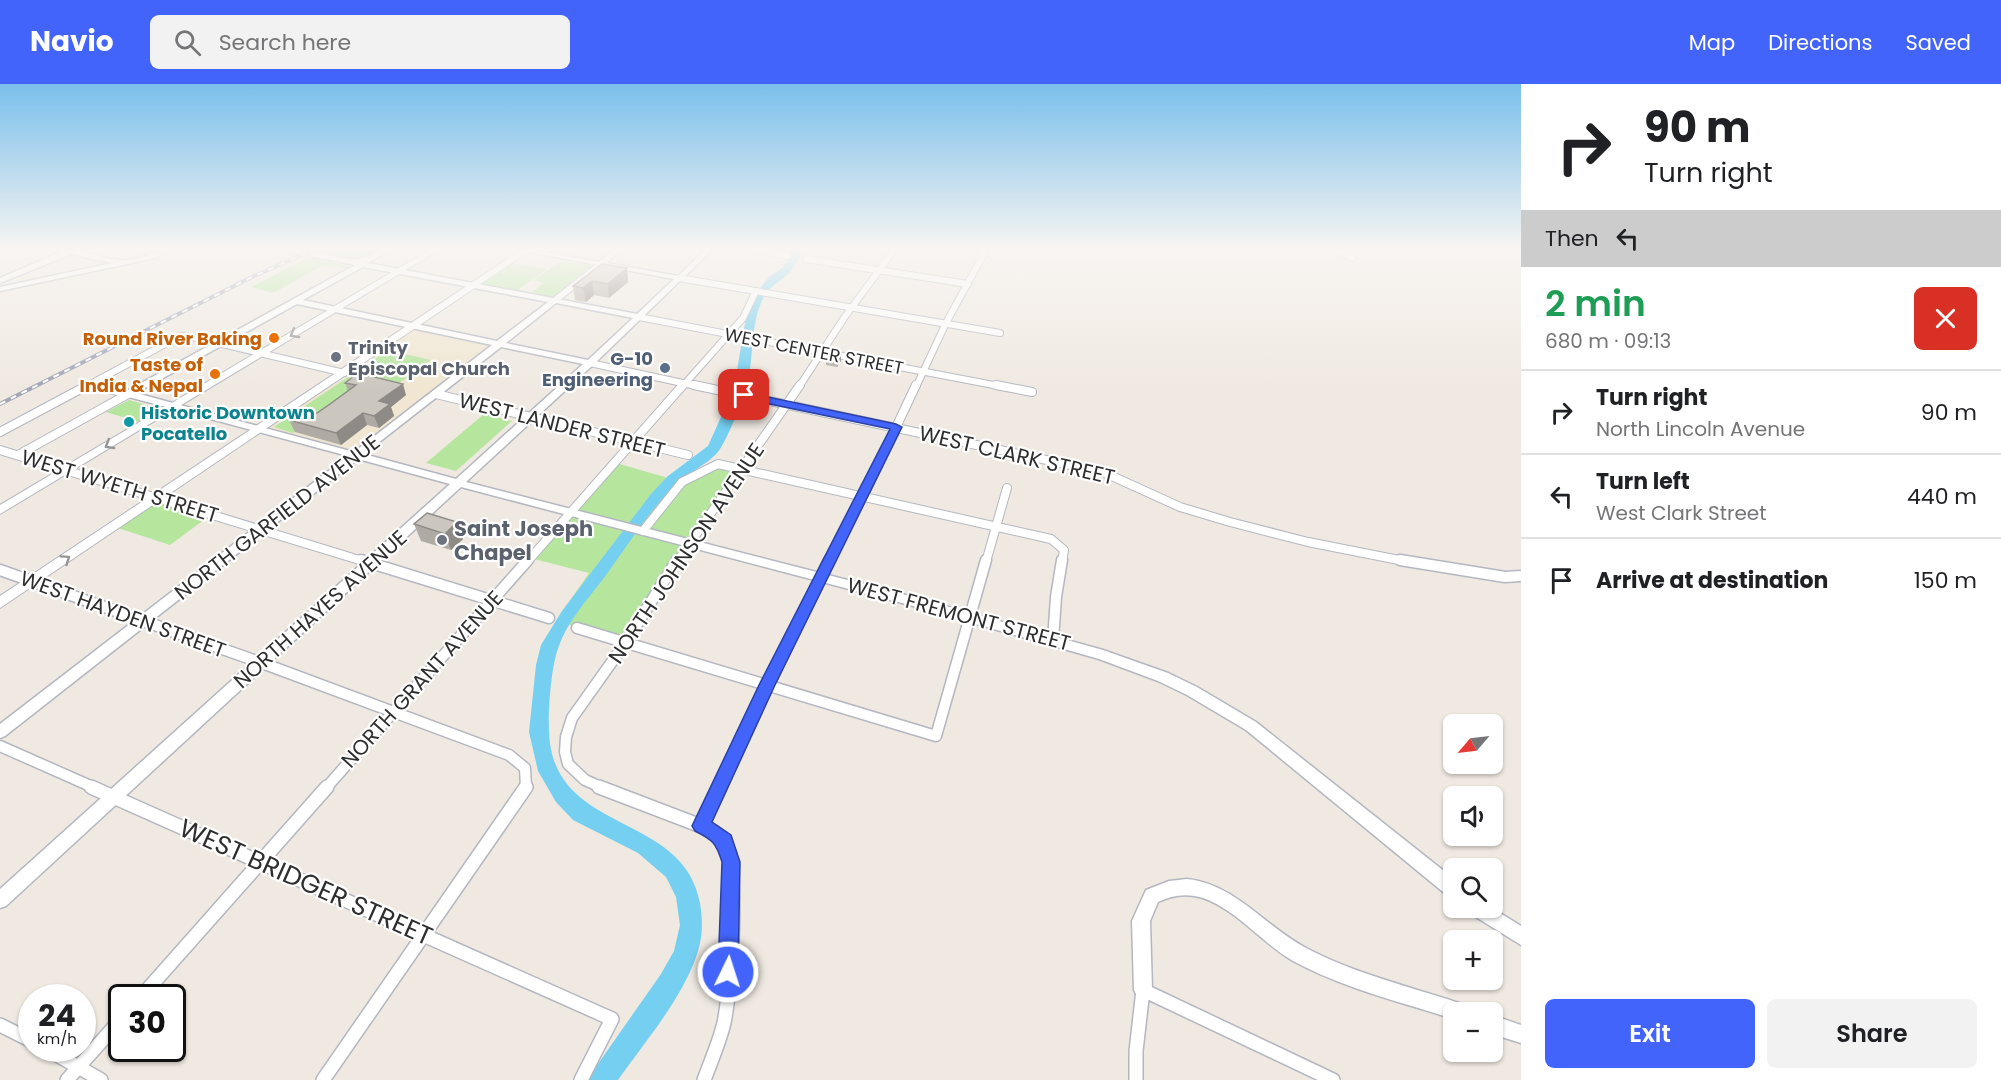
<!DOCTYPE html>
<meta charset="utf-8">
<style>
body{margin:0;font-family:Poppins,sans-serif;background:#f2f2f2;color:#202124;height:100vh;display:flex;flex-direction:column;font-size:22px;white-space:nowrap}
*{box-sizing:border-box;margin:0}
p{font-size:20px;color:#757577}
.icon{flex:none;width:33px;height:33px;fill:none;stroke:currentColor;stroke-width:2;stroke-linecap:round;stroke-linejoin:round}
.map{position:relative;flex:1;overflow:hidden}
.panel{display:flex;flex-direction:column;background:#fff;width:480px}
.panel>*{flex:none}
.top-card{background:#fff;color:#202124;overflow:hidden}
.needle{width:39px;rotate:242deg}
.fabs{position:absolute;left:1443px;top:630px;display:grid;gap:12px}
.fabs a{display:grid;place-items:center;width:60px;height:60px;border-radius:9px;background:#fff;box-shadow:0 2px 4px #0004;font-size:30px}
.speed{position:absolute;left:18px;top:900px;display:flex;gap:12px;font-size:30px;font-weight:700;text-align:center}
.speed>*{display:grid;place-content:center;width:78px;height:78px;border-radius:50%;background:#fff;box-shadow:0 2px 4px #0004;line-height:1}
.speed small{font-size:15px;font-weight:400}
.speed .limit{border:3px solid #111;border-radius:9px;background:#fff;color:#111}
.pin{position:absolute;display:grid;place-items:center;width:51px;height:51px;color:#fff;margin:-26px;border-radius:12px;box-shadow:0 3px 9px #0006}
.me{position:absolute;width:66px;margin:-33px;rotate:4deg;stroke-linejoin:round;filter:drop-shadow(0 0 4px #0008)}
.turn{display:flex;align-items:center;gap:21px;height:126px;padding:0 24px;font-size:27px}
.turn .icon{width:78px;height:78px;stroke-width:2.5}
.turn b{display:block;font-size:42px;line-height:51px}
.then{display:flex;align-items:center;height:57px;padding:0 24px;background:#0003;gap:12px;font-size:22px}
.round{display:grid;place-items:center;flex:none;width:63px;height:63px;border-radius:9px;background:#f2f2f2}
.head{display:flex;align-items:center;justify-content:space-between;height:102px;padding:0 24px}
h1{font-size:36px;font-weight:600;line-height:45px;color:#1e9e55}
.action{display:flex;gap:12px;margin-top:auto;padding:12px 24px}
.action a{flex:1;height:69px;border-radius:9px;background:#4264fb;color:#fff;font-size:24px;font-weight:600;line-height:69px;text-align:center}
.action a+a{background:#f2f2f2;color:#202124}
ul{padding:0;list-style:none}
li{display:flex;align-items:center;gap:18px;height:84px;padding:0 24px;border-top:2px solid #e0e0e0}
li div{flex:1}
li b{display:block;font-size:22px}
li em{font-style:normal}
header{display:flex;align-items:center;gap:36px;box-sizing:border-box;height:84px;padding:0 30px;background:#4264fb;color:#fff}
header strong{font-size:28px}
nav{display:flex;gap:33px;margin-inline-start:auto;font-size:21px}
.search{width:420px;height:54px;background:#f2f2f2;display:flex;align-items:center;gap:15px;box-sizing:border-box;padding:0 21px;border-radius:9px;color:#757577;font-size:22px}
main{display:flex;flex:1;min-height:0}
.map>svg:first-child{display:block}
</style>
<header>
<strong>Navio</strong>
<div class="search"><svg class="icon" aria-label="search" viewBox="0 0 24 24"><circle cx="10" cy="10" r="6"/><path d="M15 15l6 6"/></svg>Search here</div>
<nav><a>Map</a><a>Directions</a><a>Saved</a></nav>
</header>
<main>
<div class="map">
<svg width="1521" height="996" viewBox="0 0 1521 996">
<rect width="100%" height="100%" fill="#efe9e1"/>
<path fill="#f0e6d1" d="M 415,242 L 500,260 L 357,371 L 262,345 Z"/>
<g fill="#b6e59e">
<path d="M 330,166 L 379,166 L 357,177 L 321,170 Z"/>
<path d="M 309,173 L 350,183 L 347,185 L 324,181 L 273,209 L 251,203 Z"/>
<path d="M 562,177 L 592,182 L 553,213 L 532,208 L 544,199 L 533,196 Z"/>
<path d="M 509,178 L 547,185 L 514,209 L 475,202 Z"/>
<path d="M 388,266 L 431,276 L 388,307 L 310,337 L 293,349 L 274,343 Z"/>
<path d="M 129,316 L 161,325 L 139,338 L 106,328 Z"/>
<path d="M 484,330 L 512,337 L 456,387 L 426,379 Z"/>
<path d="M 616,379 L 682,398 L 718,380 L 742,384 L 626,558 L 556,537 L 589,489 L 530,474 Z"/>
<path d="M 158,414 L 212,430 L 170,461 L 115,443 Z"/>
</g>
<g fill="none" stroke-linecap="round" stroke-linejoin="round">
<path fill="#75cff0" fill-rule="evenodd" d="M 790,166 L 800,166 L 802,170 C 798,175 795,182 791,187 C 783,196 772,200 765,211 C 749,238 755,275 746,304 C 742,319 728,353 720,365 C 711,379 690,387 677,399 C 650,425 629,460 606,491 C 590,513 568,536 559,562 C 551,581 548,626 549,647 C 552,752 683,726 700,819 C 703,838 703,854 696,873 C 681,916 644,959 618,996 L 589,996 L 593,987 L 661,890 L 674,867 L 680,841 L 676,813 L 666,793 L 638,769 L 573,736 L 556,718 L 538,687 L 529,648 L 536,581 L 541,561 L 562,527 L 651,410 L 668,392 L 708,362 L 734,304 L 746,233 L 755,211 L 769,193 L 782,184 L 792,170 Z"/>
<path stroke="#c8c4bd" stroke-width="8" stroke-dasharray="8 4" stroke-linecap="butt" d="M 290,166 L 313,171"/>
<defs>
<g id="minor-far3">
<path d="M 756,166 L 788,172"/>
<path d="M 1336,166 L 1352,174"/>
<path d="M 806,175 L 968,200"/>
<path d="M 679,194 L 1000,249"/>
<path d="M 554,217 L 601,180"/>
<path d="M 639,233 L 1004,303"/>
<path d="M 590,279 L 701,303"/>
<path d="M 90,300 L 100,303"/>
<path d="M 85,303 L 180,252 L 193,253 L 344,289"/>
<path d="M 682,303 L 743,234 L 756,207"/>
<path d="M 799,303 L 844,234 L 894,166"/>
<path d="M 916,303 L 946,239 L 986,166"/>
</g>
<g id="minor-far2">
<path d="M 94,301 L 128,310"/>
<path d="M 694,301 L 1103,388 L 1180,423 L 1230,438 L 1308,458 L 1409,478"/>
<path d="M 996,301 L 1032,308"/>
<path d="M 436,310 L 688,371"/>
<path d="M 0,348 L 88,301"/>
<path d="M 0,366 L 366,478"/>
<path d="M 18,371 L 128,310"/>
<path d="M 643,447 L 682,398 L 718,380 L 1051,455 L 1064,466 L 1062,478"/>
<path d="M 527,478 L 683,301"/>
<path d="M 677,478 L 800,301"/>
<path d="M 828,478 L 864,411 L 916,301"/>
<path d="M 986,478 L 1007,404"/>
</g>
<g id="minor-far1">
<path d="M 361,476 L 549,534"/>
<path d="M 1400,476 L 1505,493 L 1521,492"/>
<path d="M 0,486 L 262,579 L 509,671 L 525,684 L 526,704"/>
<path d="M 577,544 L 936,652 L 986,476"/>
<path d="M 1053,556 L 1056,513 L 1062,476"/>
<path d="M 0,662 L 95,704"/>
<path d="M 326,704 L 528,476"/>
<path d="M 603,704 L 585,696 L 568,680 L 565,668 L 566,653 L 572,634 L 626,558 L 677,476"/>
<path d="M 719,704 L 829,476"/>
</g>
<g id="minor">
<path d="M 91,703 L 612,935 L 581,996"/>
<path d="M 599,703 L 709,745 C 714,748 720,751 723,756 C 740,786 731,904 724,939 C 719,959 711,977 704,996"/>
<path d="M 701,742 L 720,703"/>
<path d="M 140,914 L 327,703"/>
<path d="M 0,941 L 32,957"/>
<path d="M 45,964 L 101,996"/>
<path d="M 67,996 L 122,934"/>
<path d="M 323,996 L 526,703"/>
<path d="M 1136,996 L 1136,967 L 1143,906 L 1333,996"/>
</g>
<g id="tertiary">
<path d="M 65,166 C 83,166 101,174 120,176 C 137,178 154,166 171,166 L 155,174 L 0,207 L 0,203 L 112,179 L 72,170 L 0,199 L 0,194 Z"/>
<path d="M 381,166 L 389,166 L 368,179 L 637,230 L 674,195 L 517,166 L 534,166 L 599,178 L 613,166 L 621,166 L 607,179 L 678,192 L 705,166 L 712,166 L 593,281 L 466,398 L 906,511 L 1103,566 L 1168,589 L 1197,603 L 1256,638 L 1454,795 L 1454,814 L 1448,812 L 1246,646 L 1187,611 L 1158,597 L 1099,575 L 906,520 L 461,403 L 6,822 L 0,824 L 0,805 L 450,400 L 358,375 L 5,652 L 0,654 L 0,640 L 348,372 L 125,312 L 125,308 L 355,181 L 311,172 L 311,170 C 342,168 347,186 381,166 ZM 363,183 L 548,218 L 497,257 L 303,216 ZM 556,219 L 633,234 L 588,276 L 506,259 ZM 297,220 L 492,261 L 354,368 L 136,309 ZM 501,263 L 583,280 L 456,395 L 364,370 Z"/>
<path d="M 1187,795 C 1236,800 1266,844 1308,865 C 1356,890 1408,902 1459,919 L 1466,921 L 1468,928 L 1454,928 L 1454,935 C 1400,918 1343,904 1293,877 C 1262,859 1237,826 1203,814 C 1187,809 1172,811 1158,818 L 1150,837 L 1152,906 L 1149,912 L 1143,915 L 1137,912 L 1134,906 L 1132,837 L 1146,806 L 1169,797 Z"/>
<path d="M 1469,824 L 1492,824 L 1521,842 L 1521,861 L 1471,830 Z"/>
<path d="M 1492,931 L 1521,941 L 1521,959 L 1492,950 Z"/>
</g>
<g id="secondary">
<path d="M 429,166 L 439,166 L 0,430 L 0,421 Z"/>
<path d="M 521,166 L 531,166 L 0,524 L 0,512 Z"/>
</g>
</defs>
<use href="#minor-far3" stroke="#b4b7c1" stroke-width="8"/>
<use href="#minor-far2" stroke="#b4b7c1" stroke-width="10"/>
<use href="#minor-far1" stroke="#b4b7c1" stroke-width="13"/>
<use href="#minor" stroke="#b4b7c1" stroke-width="16"/>
<use href="#tertiary" stroke="#b4b7c1" stroke-width="3"/>
<use href="#secondary" stroke="#b4b7c1" stroke-width="2"/>
<use href="#minor-far3" stroke="#fff" stroke-width="6"/>
<use href="#minor-far2" stroke="#fff" stroke-width="8"/>
<use href="#minor-far1" stroke="#fff" stroke-width="10"/>
<use href="#minor" stroke="#fff" stroke-width="13"/>
<use href="#tertiary" fill="#fff" fill-rule="evenodd"/>
<use href="#secondary" fill="#fff" fill-rule="evenodd"/>
<defs>
<path id="rail" d="M 0,320 L 252,193 L 313,166"/>
</defs>
<use href="#rail" stroke="#a3a6b8" stroke-width="4"/>
<use href="#rail" stroke="#fff" stroke-width="2" stroke-dasharray="6" stroke-linecap="butt"/>
</g>
<g fill="#afaba4">
<path d="M 627,184 L 628,198 L 609,214 L 594,211 L 586,218 L 575,216 L 573,202 Z"/>
<path d="M 841,270 L 841,277 L 837,283 L 826,281 L 826,273 Z"/>
<path d="M 345,299 L 406,311 L 391,323 L 394,332 L 379,344 L 367,341 L 341,361 L 295,348 L 289,336 L 317,329 L 348,307 Z"/>
<path d="M 414,440 L 463,455 L 451,466 L 421,457 Z"/>
</g>
<g fill="#8e8b86">
<path d="M 627,184 L 628,198 L 609,214 L 608,200 Z"/>
<path d="M 592,197 L 594,211 L 586,218 L 583,204 Z"/>
<path d="M 841,270 L 841,277 L 837,283 L 838,276 Z"/>
<path d="M 403,300 L 406,311 L 391,323 L 394,332 L 379,344 L 374,332 L 379,317 Z"/>
<path d="M 363,329 L 367,341 L 341,361 L 336,349 Z"/>
<path d="M 457,438 L 463,455 L 451,466 L 445,450 Z"/>
</g>
<g fill="#cbc7bf" stroke="#8e8b86" stroke-width="1.5">
<path d="M 602,180 L 627,184 L 608,200 L 592,197 L 583,204 L 573,202 Z"/>
<path d="M 830,267 L 841,270 L 838,276 L 826,273 Z"/>
<path d="M 358,289 L 403,300 L 379,317 L 390,320 L 374,332 L 363,329 L 336,349 L 289,336 L 305,325 L 317,329 L 330,320 L 356,301 L 345,299 Z"/>
<path d="M 427,429 L 457,438 L 445,450 L 414,440 Z"/>
</g>
<defs><path id="oneway-chevron" d="M-2-3.5L2.5 0L-2 3.5" fill="none" stroke-width="1.6" stroke-linecap="round" stroke-linejoin="round" transform="scale(1.5)"/></defs>
<g stroke="#969696">
<use href="#oneway-chevron" transform="translate(294 250) rotate(150)"/>
<use href="#oneway-chevron" transform="translate(109 361) rotate(149)"/>
<use href="#oneway-chevron" transform="translate(66 475) rotate(-34)"/>
</g>
<linearGradient id="sky" x2="0" y2="1"><stop stop-color="#7abfeb"/><stop offset="0.54" stop-color="#f8f5f2"/><stop offset="1" stop-color="#f8f5f2" stop-opacity="0"/></linearGradient>
<rect width="1521" height="306" fill="url(#sky)"/>
<path fill="#4264fb" stroke="#2b41a3" stroke-width="1.5" d="M 744,308 L 896,340 L 902,343 L 775,601 L 712,738 L 731,751 L 740,778 L 738,888 L 735,895 L 728,898 L 721,895 L 718,888 L 722,778 C 716,759 713,756 695,747 L 692,742 L 759,601 L 890,345 L 741,314 L 739,311 Z"/>
<g fill="#e8710a" stroke="#fff" stroke-width="2">
<circle cx="274" cy="254" r="6"/>
<circle cx="215" cy="290" r="6"/>
</g>
<g fill="#6b7280" stroke="#fff" stroke-width="2">
<circle cx="336" cy="273" r="6"/>
<circle cx="442" cy="456" r="6"/>
</g>
<circle fill="#5c6f8a" stroke="#fff" stroke-width="2" cx="665" cy="284" r="6"/>
<circle fill="#0f9aa8" stroke="#fff" stroke-width="2" cx="129" cy="338" r="6"/>
<g text-anchor="middle" dominant-baseline="central" stroke-width="4.5" stroke-linejoin="round" paint-order="stroke">
<g font-size="18" font-weight="bold" fill="#c56008" stroke="#fff" text-anchor="end">
<text x="262" y="254">Round River Baking</text>
<text x="203" y="280">Taste of<tspan x="203" dy="21">India &amp; Nepal</tspan></text>
</g>
<g font-size="18" font-weight="bold" fill="#5b616d" stroke="#fff" text-anchor="start">
<text x="348" y="263">Trinity<tspan x="348" dy="21">Episcopal Church</tspan></text>
</g>
<g font-size="18" fill="#2e2e2e" stroke="#fff">
<text transform="translate(814 267) rotate(11)">WEST CENTER STREET</text>
</g>
<g font-size="18" font-weight="bold" fill="#4e5e75" stroke="#fff" text-anchor="end">
<text x="653" y="274">G-10<tspan x="653" dy="21">Engineering</tspan></text>
</g>
<g font-size="18" font-weight="bold" fill="#0d838f" stroke="#fff" text-anchor="start">
<text x="141" y="328">Historic Downtown<tspan x="141" dy="21">Pocatello</tspan></text>
</g>
<g font-size="21" fill="#2e2e2e" stroke="#fff">
<text transform="translate(562 341) rotate(14)">WEST LANDER STREET</text>
<text transform="translate(1017 371) rotate(13)">WEST CLARK STREET</text>
<text transform="translate(120 402) rotate(17)">WEST WYETH STREET</text>
<text transform="translate(277 433) rotate(-38)">NORTH GARFIELD AVENUE</text>
<text transform="translate(686 469) rotate(-56)">NORTH JOHNSON AVENUE</text>
<text transform="translate(320 525) rotate(-42)">NORTH HAYES AVENUE</text>
<text transform="translate(123 530) rotate(20)">WEST HAYDEN STREET</text>
<text transform="translate(959 530) rotate(15)">WEST FREMONT STREET</text>
<text transform="translate(422 595) rotate(-48)">NORTH GRANT AVENUE</text>
</g>
<g font-size="21" font-weight="bold" fill="#5b616d" stroke="#fff" text-anchor="start">
<text x="454" y="444">Saint Joseph<tspan x="454" dy="24">Chapel</tspan></text>
</g>
<g font-size="26" fill="#2e2e2e" stroke="#fff">
<text transform="translate(306 798) rotate(24)">WEST BRIDGER STREET</text>
</g>
</g>
</svg>
<div class="fabs">
<a><svg class="needle" viewBox="-14 -14 28 28"><path d="M0-13l5 13h-10z" fill="#e53935"/><path d="M0 13l5-13h-10z" fill="#757577"/></svg></a>
<a><svg class="icon" aria-label="sound" viewBox="0 0 24 24"><path d="M4 9h4l5-4v14l-5-4H4zM17 9q2 3 0 6"/></svg></a>
<a><svg class="icon" aria-label="search" viewBox="0 0 24 24"><circle cx="10" cy="10" r="6"/><path d="M15 15l6 6"/></svg></a>
<a>+</a>
<a>−</a>
</div>
<div class="speed"><div>24<small>km/h</small></div><div class="limit">30</div></div>
<div class="pin" style="left:744px;top:311px;background:#d93025"><svg class="icon" aria-label="arrive" viewBox="0 0 24 24"><path d="M6 21V4h12l-3 4 3 4H6"/></svg></div>
<svg class="me" style="left:728px;top:888px" viewBox="-20 -20 40 40"><circle r="17" fill="#4264fb" stroke="#fff" stroke-width="3"/><path d="M0-11L8 9 0 5-8 9z" fill="#fff"/></svg>
</div>
<section class="panel">
<div class="top-card">
<div class="turn"><svg class="icon" aria-label="right" viewBox="0 0 24 24"><path d="M7 20v-9h11M14 6l5 5-5 5"/></svg><div><b>90 m</b>Turn right</div></div>
<div class="then">Then<svg class="icon" aria-label="left" viewBox="0 0 24 24"><path d="M17 20v-9H6M10 6l-5 5 5 5"/></svg></div>
</div>
<div class="head"><div><h1>2 min</h1><p>680 m · 09:13</p></div><a class="round" style="background:#d93025;color:#fff"><svg class="icon" aria-label="close" viewBox="0 0 24 24"><path d="M6 6l12 12M18 6L6 18"/></svg></a></div>
<ul>
<li><svg class="icon" aria-label="right" viewBox="0 0 24 24"><path d="M7 20v-9h11M14 6l5 5-5 5"/></svg><div><b>Turn right</b><p>North Lincoln Avenue</p></div><em>90 m</em></li>
<li><svg class="icon" aria-label="left" viewBox="0 0 24 24"><path d="M17 20v-9H6M10 6l-5 5 5 5"/></svg><div><b>Turn left</b><p>West Clark Street</p></div><em>440 m</em></li>
<li><svg class="icon" aria-label="arrive" viewBox="0 0 24 24"><path d="M6 21V4h12l-3 4 3 4H6"/></svg><div><b>Arrive at destination</b></div><em>150 m</em></li>
</ul>
<div class="action"><a>Exit</a><a>Share</a></div>
</section>
</main>
